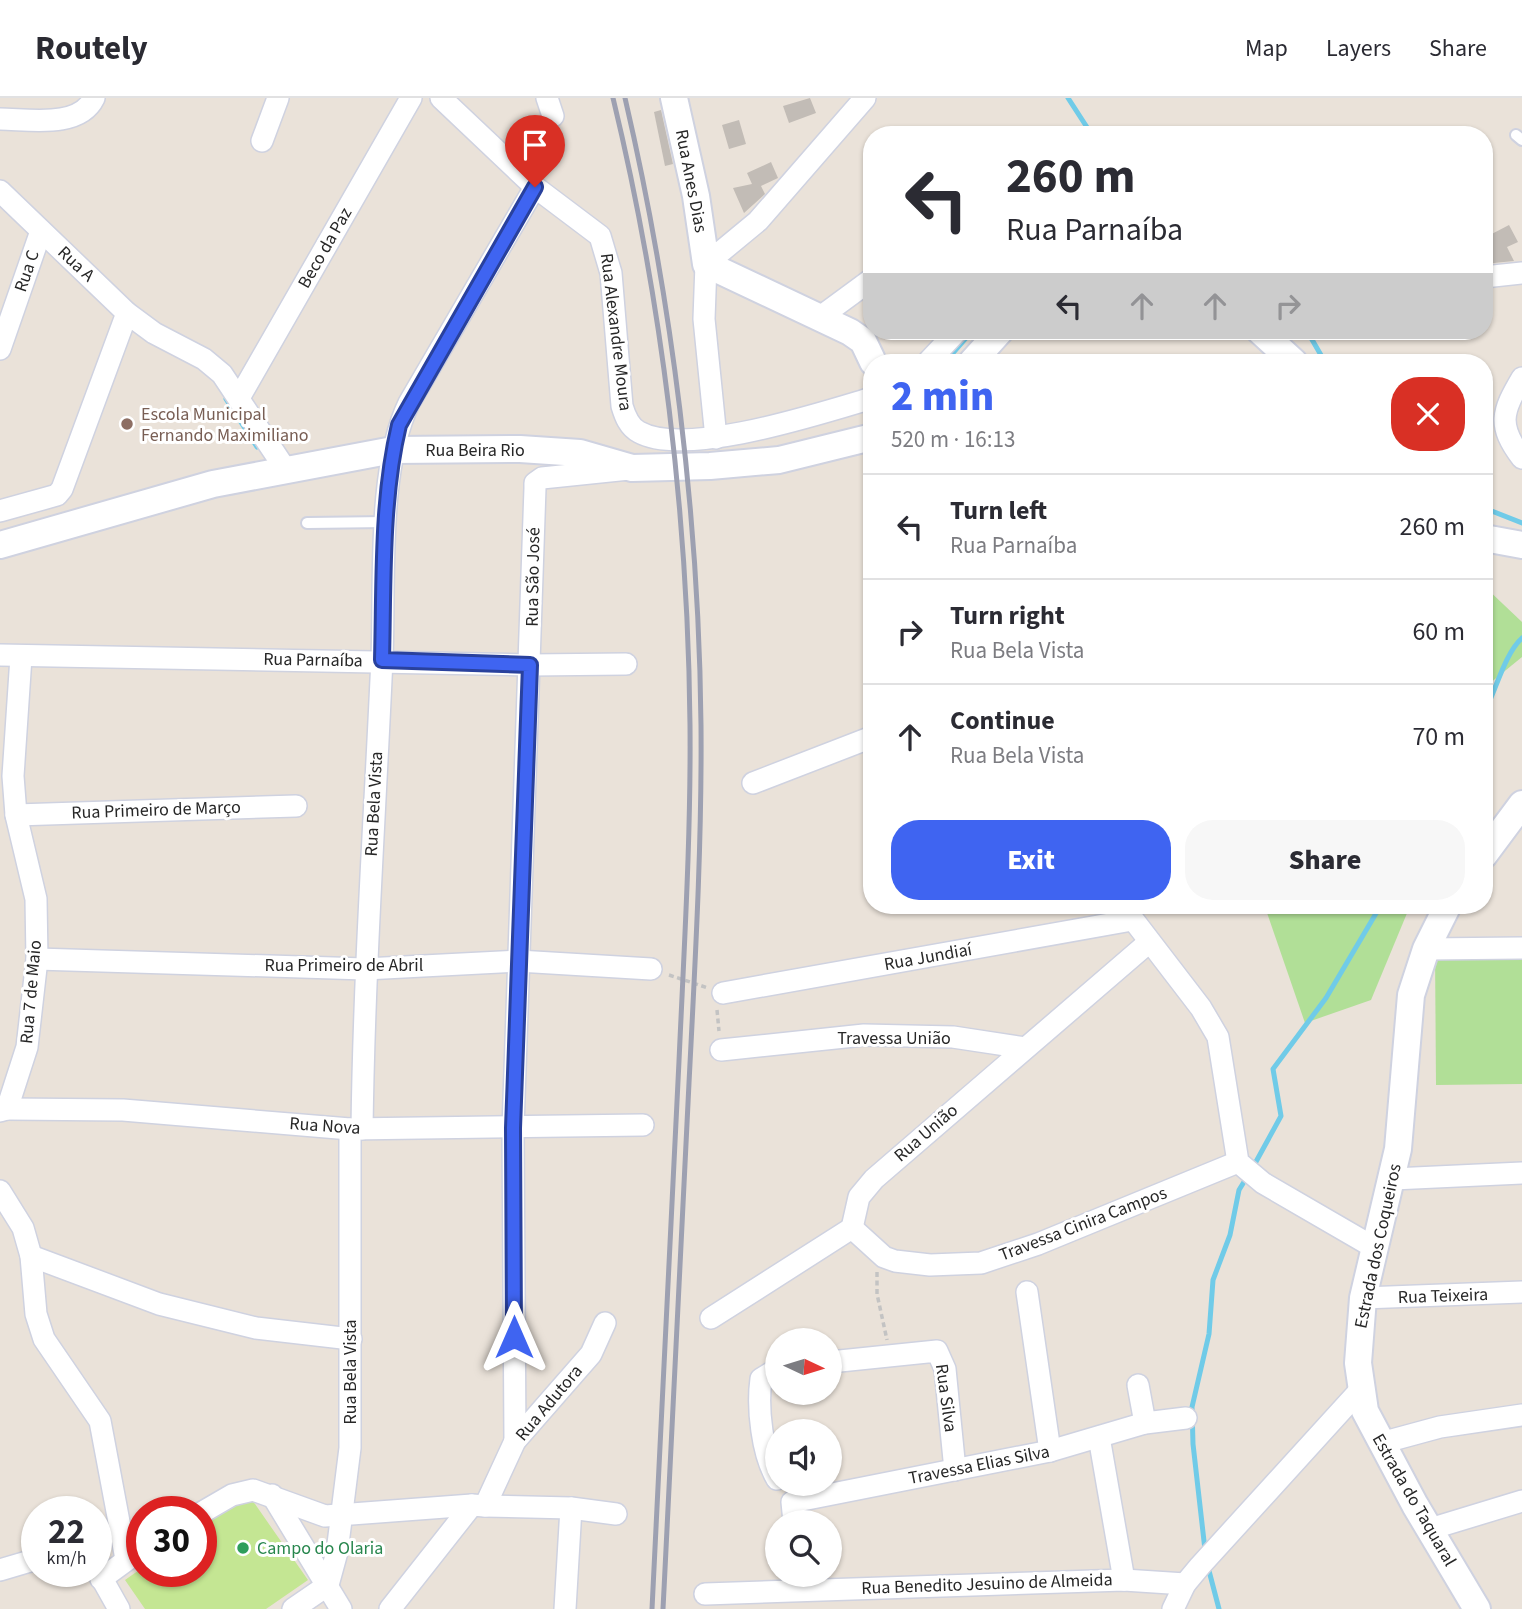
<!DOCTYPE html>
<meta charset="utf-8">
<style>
body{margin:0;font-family:"Source Sans 3",sans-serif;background:#f7f7f7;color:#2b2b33;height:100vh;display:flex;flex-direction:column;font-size:26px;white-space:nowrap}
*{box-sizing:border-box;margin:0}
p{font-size:23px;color:#7c7c81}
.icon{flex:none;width:38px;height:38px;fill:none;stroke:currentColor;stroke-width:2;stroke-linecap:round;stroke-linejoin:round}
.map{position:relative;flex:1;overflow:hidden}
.sheet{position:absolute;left:863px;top:256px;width:630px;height:560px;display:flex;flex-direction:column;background:#fff;border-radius:28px;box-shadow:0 2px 5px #0004}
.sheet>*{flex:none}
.top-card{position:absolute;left:863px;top:28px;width:630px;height:214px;border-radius:28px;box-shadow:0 2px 5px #0004;background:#fff;color:#2b2b33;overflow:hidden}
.needle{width:46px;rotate:94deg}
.controls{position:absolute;left:765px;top:1230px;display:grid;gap:14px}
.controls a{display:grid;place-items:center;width:77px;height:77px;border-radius:50%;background:#fff;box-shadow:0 2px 5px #0004;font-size:35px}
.speed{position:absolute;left:21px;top:1398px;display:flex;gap:14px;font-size:35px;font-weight:700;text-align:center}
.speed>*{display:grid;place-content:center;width:91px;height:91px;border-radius:50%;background:#fff;box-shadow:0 2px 5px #0004;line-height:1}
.speed small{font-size:18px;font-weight:400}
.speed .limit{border:10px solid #d22;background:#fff;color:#111}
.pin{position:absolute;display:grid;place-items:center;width:60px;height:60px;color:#fff;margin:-72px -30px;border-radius:50% 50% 50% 0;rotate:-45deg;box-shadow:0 0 7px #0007}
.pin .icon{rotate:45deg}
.me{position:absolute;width:77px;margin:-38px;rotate:0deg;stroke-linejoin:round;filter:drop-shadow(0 0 5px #0008)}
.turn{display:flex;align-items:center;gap:24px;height:147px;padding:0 28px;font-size:32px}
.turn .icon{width:91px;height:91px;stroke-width:2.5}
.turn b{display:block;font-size:49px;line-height:60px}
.lanes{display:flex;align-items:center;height:66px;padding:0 28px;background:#0003;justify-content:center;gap:35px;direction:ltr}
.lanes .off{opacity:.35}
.round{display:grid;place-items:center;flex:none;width:74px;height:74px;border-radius:28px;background:#f7f7f7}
.head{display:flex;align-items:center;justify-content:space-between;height:119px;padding:0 28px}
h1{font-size:42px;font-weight:800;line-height:52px;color:#3f64f1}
.primary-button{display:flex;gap:14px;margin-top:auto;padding:14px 28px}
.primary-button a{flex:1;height:80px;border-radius:28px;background:#3f64f1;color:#fff;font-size:28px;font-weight:800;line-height:80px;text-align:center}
.primary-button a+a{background:#f7f7f7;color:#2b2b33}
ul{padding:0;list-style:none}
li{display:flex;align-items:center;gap:21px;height:105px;padding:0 28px;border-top:2px solid #e1e1e2}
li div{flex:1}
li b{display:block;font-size:26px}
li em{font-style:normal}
header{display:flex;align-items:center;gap:42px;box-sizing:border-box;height:98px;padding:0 35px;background:#fff;border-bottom:2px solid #e1e1e2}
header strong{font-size:33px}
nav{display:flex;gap:38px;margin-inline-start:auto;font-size:24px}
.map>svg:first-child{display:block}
</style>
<header>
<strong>Routely</strong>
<nav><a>Map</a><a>Layers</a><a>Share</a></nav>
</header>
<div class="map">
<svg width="1522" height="1511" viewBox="0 0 1522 1511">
<rect width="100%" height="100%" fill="#eae2d9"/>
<g fill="#b1df97">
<path d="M 1484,488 L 1522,524 L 1522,559 L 1484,590 Z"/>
<path d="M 1267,807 L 1408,807 L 1410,808 L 1371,902 L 1305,925 L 1265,809 Z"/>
<path d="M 1522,852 L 1522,986 L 1436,987 L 1435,853 Z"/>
</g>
<path fill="#c4e693" d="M 248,1396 L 308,1482 L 266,1511 L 145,1511 L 125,1482 L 142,1470 L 142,1474 L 201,1474 L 201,1429 Z"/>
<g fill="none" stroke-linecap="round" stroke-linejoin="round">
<g stroke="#70cbe8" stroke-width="5">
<path d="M 1068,0 L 1092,37"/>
<path d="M 1307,233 L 1325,264"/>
<path d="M 945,264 L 972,233"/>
<path d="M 226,301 L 257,349"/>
<path d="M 1484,410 L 1522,425"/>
<path d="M 1484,615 C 1496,592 1505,555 1522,540"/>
<path d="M 1252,1071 L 1281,1018 L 1273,971 L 1326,900 L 1381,807"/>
<path d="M 1205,1452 L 1193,1346 L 1192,1309 L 1209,1236 L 1213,1182 L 1230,1137 L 1239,1092 L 1247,1079"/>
<path d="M 1208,1469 L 1219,1511"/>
</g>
</g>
<g fill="#c2bcb6">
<path d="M 810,0 L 816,15 L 789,25 L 783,8 Z"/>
<path d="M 661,12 L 673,66 L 665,68 L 654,14 Z"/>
<path d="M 739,22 L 746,46 L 729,51 L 722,27 Z"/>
<path d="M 771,64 L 778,80 L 761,88 L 765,96 L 744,115 L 733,90 L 752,86 L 747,75 Z"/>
<path d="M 1509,127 L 1518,144 L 1507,149 L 1514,163 L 1484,166 L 1484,140 Z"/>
</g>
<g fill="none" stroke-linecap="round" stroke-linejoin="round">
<defs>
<g id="service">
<path d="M 1516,37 L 1522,42"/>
<path d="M 307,425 L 387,424"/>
</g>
<g id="minor">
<path d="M 441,0 L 535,89 L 600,138 L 611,175 L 622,308 C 625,318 629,329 639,334 C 685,360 821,315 872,300"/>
<path d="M 547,0 L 553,18"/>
<path d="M 0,21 C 28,21 79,31 94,0"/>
<path d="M 262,43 L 278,0"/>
<path d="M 0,93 L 127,215 L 154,235 L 204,261 L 222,276 L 286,372"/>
<path d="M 1484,179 L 1522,175"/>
<path d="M 819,220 L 872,181"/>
<path d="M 0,251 L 41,133"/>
<path d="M 928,264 L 957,233"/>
<path d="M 1522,280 C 1502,314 1497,327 1522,360"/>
<path d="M 239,300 L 411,0"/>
<path d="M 716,340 L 704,221 L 706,166 L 758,123 L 865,0"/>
<path d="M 0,413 L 57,397 L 62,391 L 127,215"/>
<path d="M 0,557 L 530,567 L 626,566"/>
<path d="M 753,685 L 872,639"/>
<path d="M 16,717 L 296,708"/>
<path d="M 1122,807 L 1201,910 L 1218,939 L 1238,1064 L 1263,1085 L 1375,1150"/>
<path d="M 1426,851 L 1522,850"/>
<path d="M 37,861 L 365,871 L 518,863 L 651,871"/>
<path d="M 723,895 L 1132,822"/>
<path d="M 721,952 L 864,937 L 953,939 L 1025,950"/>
<path d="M 7,1011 L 123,1012 L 350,1031 L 643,1027"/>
<path d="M 0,1013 L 7,1011 L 27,949 L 37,861 L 36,801 L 16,717 L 13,678 L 21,559"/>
<path d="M 362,1031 C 364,874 375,717 382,560 C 385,485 377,371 409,305 L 535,89"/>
<path d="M 1393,1081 L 1522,1075"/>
<path d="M 0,1093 L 23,1130 L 31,1158 L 36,1216 L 44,1241 L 100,1323 L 126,1461"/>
<path d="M 852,1130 L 884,1159 L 895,1163 L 930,1167 L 981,1165 L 1038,1146 L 1238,1064"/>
<path d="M 852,1130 L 859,1099 L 874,1081 L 1148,845"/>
<path d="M 31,1158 L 159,1206 L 256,1230 L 351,1241"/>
<path d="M 1027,1194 L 1050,1353"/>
<path d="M 1363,1200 L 1522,1194"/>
<path d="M 711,1220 L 852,1130"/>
<path d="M 830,1264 L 937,1253 L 945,1271 L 955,1372"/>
<path d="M 777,1271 L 761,1281 C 757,1310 762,1356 777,1381"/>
<path d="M 1138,1287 L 1145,1325"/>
<path d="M 1099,1339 L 1124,1482"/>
<path d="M 515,1343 L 513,1030 L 535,390 L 535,385 L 542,380 L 629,371"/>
<path d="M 1381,1345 L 1440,1329 L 1522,1317"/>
<path d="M 272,1397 L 341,1511"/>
<path d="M 485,1408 L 571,1410 L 616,1416"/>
<path d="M 201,1415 L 232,1397 L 253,1392 L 325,1418 L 472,1407"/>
<path d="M 794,1424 L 792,1404 L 1050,1353 L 1145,1325 L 1186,1320"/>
<path d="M 1430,1431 L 1522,1403"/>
<path d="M 96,1470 L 119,1511"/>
<path d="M 0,1472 L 37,1461"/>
<path d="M 101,1481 L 142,1451"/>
<path d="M 328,1487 L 337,1454 L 350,1350 L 350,1031"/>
<path d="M 705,1496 L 1124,1482 L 1185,1486"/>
<path d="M 293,1511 L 328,1487"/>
<path d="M 390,1511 L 472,1407 L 485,1408 L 515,1343 L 591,1256 L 605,1225"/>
<path d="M 565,1511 L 571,1410"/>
<path d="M 1173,1511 L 1185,1486 L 1200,1468 L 1361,1291"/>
</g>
<g id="tertiary">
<path d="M 674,0 L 696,98 L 706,166 L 850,234 L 863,243 L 873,264"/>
<path d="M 1260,233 L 1294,264"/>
<path d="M 972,264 L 1000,233"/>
<path d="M 1484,440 L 1522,447"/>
<path d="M 0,447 L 213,386 L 393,352 L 520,351 L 580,355 L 632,370 L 710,368 L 779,362 L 872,339"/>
<path d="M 1484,757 L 1522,706"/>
<path d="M 1448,807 L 1426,851 L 1411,897 L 1398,1051 L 1363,1200 L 1358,1265 L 1365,1313 L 1415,1407 L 1477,1511"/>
</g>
</defs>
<use href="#service" stroke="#cfd2e0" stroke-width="14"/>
<use href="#minor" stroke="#cfd2e0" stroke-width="24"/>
<use href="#tertiary" stroke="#cfd2e0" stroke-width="30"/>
<g stroke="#c3c3c3" stroke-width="3.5" stroke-dasharray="5 3.5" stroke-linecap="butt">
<path d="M 669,877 L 708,890"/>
<path d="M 717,912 L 719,933"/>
<path d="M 877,1174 L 877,1196 L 887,1242"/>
</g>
<use href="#service" stroke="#fff" stroke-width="10"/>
<use href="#minor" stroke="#fff" stroke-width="21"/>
<use href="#tertiary" stroke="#fff" stroke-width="26"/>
<g stroke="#9da0b1" stroke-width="5">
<path d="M 613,0 C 662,203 688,418 690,627 C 691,739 684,851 679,963 C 670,1145 661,1328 652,1511"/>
<path d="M 625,0 C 672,202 699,420 701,627 C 702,747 695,866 689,985 C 680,1161 672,1336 663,1511"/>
</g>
</g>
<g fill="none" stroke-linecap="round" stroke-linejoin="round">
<defs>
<path id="route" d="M 514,1239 L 513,1030 L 530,567 L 382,562 C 384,485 381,402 399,327 L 535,89"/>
</defs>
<use href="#route" stroke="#29419d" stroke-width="18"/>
<use href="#route" stroke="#3f64f1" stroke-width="12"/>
</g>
<circle fill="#8d6e63" stroke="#fff" stroke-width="2.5" cx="127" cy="326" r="7"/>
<circle fill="#2e9e5b" stroke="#fff" stroke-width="2.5" cx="243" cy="1450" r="7"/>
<g text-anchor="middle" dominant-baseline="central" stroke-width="6" stroke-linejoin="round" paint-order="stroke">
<g font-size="18" fill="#272727" stroke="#fff">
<text transform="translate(691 83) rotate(79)">Rua Anes Dias</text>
<text transform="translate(325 150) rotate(-60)">Beco da Paz</text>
<text transform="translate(76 166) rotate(43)">Rua A</text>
<text transform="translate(27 173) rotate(-71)">Rua C</text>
<text transform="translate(616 234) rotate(83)">Rua Alexandre Moura</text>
<text x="475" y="352">Rua Beira Rio</text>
<text transform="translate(533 479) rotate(-89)">Rua São José</text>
<text transform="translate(313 562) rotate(1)">Rua Parnaíba</text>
<text transform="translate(374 706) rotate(-87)">Rua Bela Vista</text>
<text transform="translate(156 712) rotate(-2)">Rua Primeiro de Março</text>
<text transform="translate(928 859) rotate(-10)">Rua Jundiaí</text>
<text x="344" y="867">Rua Primeiro de Abril</text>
<text transform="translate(31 894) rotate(-85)">Rua 7 de Maio</text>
<text x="894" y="940">Travessa União</text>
<text transform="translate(325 1028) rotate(4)">Rua Nova</text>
<text transform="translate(926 1035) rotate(-41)">Rua União</text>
<text transform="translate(1083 1126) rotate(-21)">Travessa Cinira Campos</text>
<text transform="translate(1378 1148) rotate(-78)">Estrada dos Coqueiros</text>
<text transform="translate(1443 1198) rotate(-2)">Rua Teixeira</text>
<text transform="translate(350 1274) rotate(-90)">Rua Bela Vista</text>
<text transform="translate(946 1300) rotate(82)">Rua Silva</text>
<text transform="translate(549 1305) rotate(-50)">Rua Adutora</text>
<text transform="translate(979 1367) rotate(-11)">Travessa Elias Silva</text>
<text transform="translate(1414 1402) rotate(60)">Estrada do Taquaral</text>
<text transform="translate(987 1486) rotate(-2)">Rua Benedito Jesuino de Almeida</text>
</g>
<g font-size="18" fill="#785e54" stroke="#fff" text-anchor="start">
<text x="141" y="316">Escola Municipal<tspan x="141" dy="21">Fernando Maximiliano</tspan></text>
</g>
<g font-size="18" fill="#27864d" stroke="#fff" text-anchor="start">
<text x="257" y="1450">Campo do Olaria</text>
</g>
</g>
</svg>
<div class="controls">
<a><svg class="needle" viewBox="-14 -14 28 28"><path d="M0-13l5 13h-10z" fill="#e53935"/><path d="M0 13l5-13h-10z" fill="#7c7c81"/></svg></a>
<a><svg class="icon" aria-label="sound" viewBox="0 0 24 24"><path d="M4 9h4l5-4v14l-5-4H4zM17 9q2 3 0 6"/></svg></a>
<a><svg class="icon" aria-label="search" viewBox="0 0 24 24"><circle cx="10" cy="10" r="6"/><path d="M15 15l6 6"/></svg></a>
</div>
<div class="speed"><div>22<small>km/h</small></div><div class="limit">30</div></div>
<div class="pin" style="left:535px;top:89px;background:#d93025"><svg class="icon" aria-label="arrive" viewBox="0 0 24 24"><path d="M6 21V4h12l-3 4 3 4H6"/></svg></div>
<svg class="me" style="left:514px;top:1239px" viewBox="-20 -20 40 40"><path d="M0-17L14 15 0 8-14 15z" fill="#3f64f1" stroke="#fff" stroke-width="4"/></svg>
<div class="top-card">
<div class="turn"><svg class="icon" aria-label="left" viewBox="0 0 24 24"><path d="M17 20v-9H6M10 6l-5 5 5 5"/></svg><div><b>260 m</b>Rua Parnaíba</div></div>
<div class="lanes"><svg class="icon" aria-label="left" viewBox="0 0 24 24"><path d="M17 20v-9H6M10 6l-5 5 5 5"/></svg><svg class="icon off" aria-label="ahead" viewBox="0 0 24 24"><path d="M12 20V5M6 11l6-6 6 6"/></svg><svg class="icon off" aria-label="ahead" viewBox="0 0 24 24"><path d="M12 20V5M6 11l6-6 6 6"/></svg><svg class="icon off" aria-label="right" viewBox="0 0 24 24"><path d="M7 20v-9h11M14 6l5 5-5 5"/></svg></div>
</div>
<section class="sheet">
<div class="head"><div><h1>2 min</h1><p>520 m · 16:13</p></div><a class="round" style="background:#d93025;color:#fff"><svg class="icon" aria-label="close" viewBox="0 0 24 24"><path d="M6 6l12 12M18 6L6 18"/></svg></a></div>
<ul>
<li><svg class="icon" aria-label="left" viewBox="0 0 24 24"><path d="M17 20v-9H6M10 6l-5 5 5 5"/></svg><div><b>Turn left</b><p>Rua Parnaíba</p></div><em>260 m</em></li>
<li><svg class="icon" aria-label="right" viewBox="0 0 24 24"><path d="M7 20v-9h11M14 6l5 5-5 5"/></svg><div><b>Turn right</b><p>Rua Bela Vista</p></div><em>60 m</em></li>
<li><svg class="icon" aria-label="ahead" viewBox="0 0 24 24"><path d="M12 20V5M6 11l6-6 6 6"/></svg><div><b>Continue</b><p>Rua Bela Vista</p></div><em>70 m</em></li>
</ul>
<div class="primary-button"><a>Exit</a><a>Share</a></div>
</section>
</div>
